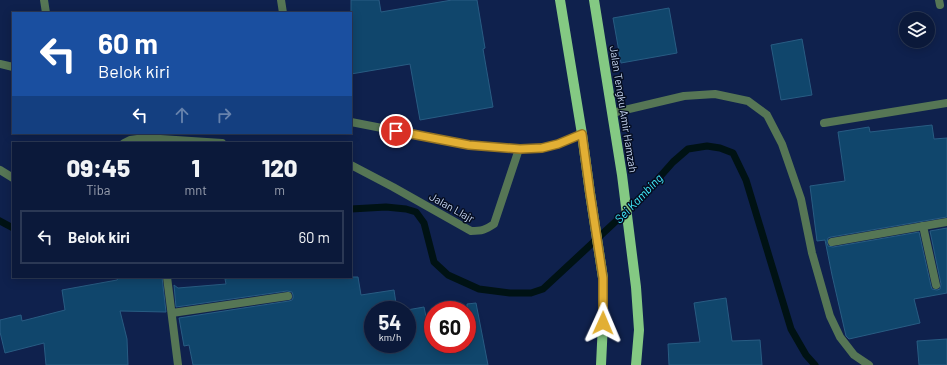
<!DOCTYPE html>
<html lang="id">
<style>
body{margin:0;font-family:Barlow,sans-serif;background:#192645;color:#f1f3f6;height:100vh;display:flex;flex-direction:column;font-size:15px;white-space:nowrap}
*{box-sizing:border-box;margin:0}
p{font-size:13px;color:#9aa0af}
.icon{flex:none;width:22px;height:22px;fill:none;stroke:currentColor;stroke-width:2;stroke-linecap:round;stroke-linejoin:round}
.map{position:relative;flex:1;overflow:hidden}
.side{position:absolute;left:12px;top:142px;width:340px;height:136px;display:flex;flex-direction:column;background:#0b193a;border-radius:0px;box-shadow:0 2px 10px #0003,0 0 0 1px #2b3854}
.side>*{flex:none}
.guide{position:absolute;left:12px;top:12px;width:340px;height:122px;border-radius:0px;box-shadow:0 2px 10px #0003,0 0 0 1px #2b3854;background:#1a4fa0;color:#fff;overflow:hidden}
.buttons{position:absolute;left:899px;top:12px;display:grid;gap:8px}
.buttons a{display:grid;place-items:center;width:36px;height:36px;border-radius:50%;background:#0b193a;box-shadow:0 2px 10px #0003,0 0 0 1px #2b3854;font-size:20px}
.speed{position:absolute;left:364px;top:301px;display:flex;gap:8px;font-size:20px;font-weight:700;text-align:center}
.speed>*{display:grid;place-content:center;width:52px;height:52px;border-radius:50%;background:#0b193a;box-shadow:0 2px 10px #0003,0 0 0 1px #2b3854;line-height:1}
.speed small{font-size:10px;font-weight:400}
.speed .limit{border:6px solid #d22;background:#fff;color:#111}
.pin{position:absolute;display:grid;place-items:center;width:34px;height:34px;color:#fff;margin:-17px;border:2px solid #fff;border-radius:50%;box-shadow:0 1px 4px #0007}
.me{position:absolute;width:44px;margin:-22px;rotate:1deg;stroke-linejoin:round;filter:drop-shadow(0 0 3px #0008)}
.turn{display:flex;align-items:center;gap:14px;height:84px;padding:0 20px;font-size:18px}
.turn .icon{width:52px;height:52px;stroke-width:2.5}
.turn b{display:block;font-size:28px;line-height:34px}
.lanes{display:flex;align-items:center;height:38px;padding:0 20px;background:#0003;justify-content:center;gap:20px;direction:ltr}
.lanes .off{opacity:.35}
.eta{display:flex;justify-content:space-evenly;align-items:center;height:68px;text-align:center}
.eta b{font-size:24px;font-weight:800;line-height:28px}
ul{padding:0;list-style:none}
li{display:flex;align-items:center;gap:12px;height:54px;margin:0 8px 6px;padding:0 12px;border:2px solid #2b3854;border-radius:0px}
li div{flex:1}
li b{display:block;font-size:15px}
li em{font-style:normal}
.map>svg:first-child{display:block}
</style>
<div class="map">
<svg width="947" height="365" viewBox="0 0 947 365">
<rect width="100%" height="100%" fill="#0f214d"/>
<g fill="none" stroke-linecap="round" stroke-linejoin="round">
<g stroke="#001214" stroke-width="7">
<path d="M 351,209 L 386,207 L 406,209 L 416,212 L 424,223 L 434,262 L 448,275 L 479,289 L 510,293 L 531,293 L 543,289 L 642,197 L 673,162 L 688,149 L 707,146 L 720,148 L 733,153 L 746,180 L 791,329 L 806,355 L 815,365"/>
<path d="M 0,221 L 13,228"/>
</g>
</g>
<g fill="#10466c" stroke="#285c83">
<path d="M 351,0 L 379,0 L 381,12 L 452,0 L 477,0 L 485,48 L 483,49 L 493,107 L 420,120 L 410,64 L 351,74 Z"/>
<path d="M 669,8 L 677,53 L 621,63 L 613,18 Z"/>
<path d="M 802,39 L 812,95 L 781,100 L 771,45 Z"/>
<path d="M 932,125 L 934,139 L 947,138 L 947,217 L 831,237 L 828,238 L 827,243 L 828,246 L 833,247 L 919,232 L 931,286 L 932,289 L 937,290 L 940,289 L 941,284 L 930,231 L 947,228 L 947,293 L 914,299 L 920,323 L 849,339 L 846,336 L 832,275 L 825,240 L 817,241 L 810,186 L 845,181 L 838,132 L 869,127 L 870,132 Z"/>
<path d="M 119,277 L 162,277 L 166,312 L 120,311 L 127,339 L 128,365 L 46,365 L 44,343 L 5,353 L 0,332 L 0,320 L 21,315 L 22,321 L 65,310 L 62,290 L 117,280 Z"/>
<path d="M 237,277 L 358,277 L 361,295 L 394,290 L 397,310 L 373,310 L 373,344 L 407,344 L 407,310 L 424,307 L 429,331 L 433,330 L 433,344 L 467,344 L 467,304 L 476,303 L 488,365 L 193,365 L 189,345 L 184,346 L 179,318 L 289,301 L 292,300 L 293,298 L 293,295 L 292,292 L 287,291 L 176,307 L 174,285 L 178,288 L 226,284 L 225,279 Z"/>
<path d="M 726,298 L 732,341 L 760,340 L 762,365 L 669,365 L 668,344 L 700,342 L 694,303 Z"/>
<path d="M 947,339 L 947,365 L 919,365 L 917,341 Z"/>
</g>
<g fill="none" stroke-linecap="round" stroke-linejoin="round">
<path stroke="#567655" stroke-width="8" d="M 923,226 L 936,285"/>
<g stroke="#567655" stroke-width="8">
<path d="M 44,0 L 46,13"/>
<path d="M 281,0 L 283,13"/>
<path d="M 939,0 L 940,5"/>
<path d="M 0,64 L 13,67"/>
<path d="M 612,113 L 684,96 L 715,94 L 748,101 L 767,115 L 782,144 L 801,199 L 812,253 L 830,316 L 840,337 L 854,355 L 869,365"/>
<path d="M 351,122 L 469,145 L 519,149 L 542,148 L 558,144 L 582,134"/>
<path d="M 824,123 L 947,103"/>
<path d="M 124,143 L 130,140 L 145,138 L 222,143"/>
<path d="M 351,165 L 393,187 L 471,231 C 482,231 485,230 494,224 L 519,149"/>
<path d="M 0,170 L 13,178"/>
<path d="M 832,242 L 947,222"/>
<path d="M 167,277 L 178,365"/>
<path d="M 172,313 L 288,296"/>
</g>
<g stroke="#84c983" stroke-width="10">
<path d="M 560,0 L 582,134 L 590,193 L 603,278 L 603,323 L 601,365"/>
<path d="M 594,0 L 622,175 L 636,287 L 639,330 L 636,365"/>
</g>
</g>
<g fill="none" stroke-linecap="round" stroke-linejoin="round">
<defs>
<path id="route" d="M 396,131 L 469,145 L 520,149 L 542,148 L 558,144 L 582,134 L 590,193 L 603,278 L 603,323"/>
</defs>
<use href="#route" stroke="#937222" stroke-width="10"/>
<use href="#route" stroke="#e2af34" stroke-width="7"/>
</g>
<g text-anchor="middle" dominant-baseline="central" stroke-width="3" stroke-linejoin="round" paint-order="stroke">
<g font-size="11" fill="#c5d4f0" stroke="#050d20">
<text transform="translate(624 109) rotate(81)">Jalan Tengku Amir Hamzah</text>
<text transform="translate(452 207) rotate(29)">Jalan Llajr</text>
</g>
<g font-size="12" font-style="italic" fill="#40efff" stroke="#050d20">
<text transform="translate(638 198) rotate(-46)">Sei Kambing</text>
</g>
</g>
</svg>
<div class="buttons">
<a><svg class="icon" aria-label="layers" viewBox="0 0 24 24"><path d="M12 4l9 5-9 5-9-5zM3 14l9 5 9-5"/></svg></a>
</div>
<div class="speed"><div>54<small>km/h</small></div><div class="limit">60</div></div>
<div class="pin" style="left:396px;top:131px;background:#d93025"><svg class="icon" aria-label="arrive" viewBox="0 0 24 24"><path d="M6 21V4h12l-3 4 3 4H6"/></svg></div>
<svg class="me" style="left:603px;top:323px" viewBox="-20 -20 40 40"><path d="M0-17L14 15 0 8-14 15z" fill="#e2af34" stroke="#fff" stroke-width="4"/></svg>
<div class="guide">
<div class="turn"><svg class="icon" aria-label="left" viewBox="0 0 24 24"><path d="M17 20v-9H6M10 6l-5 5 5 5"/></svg><div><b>60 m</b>Belok kiri</div></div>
<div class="lanes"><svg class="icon" aria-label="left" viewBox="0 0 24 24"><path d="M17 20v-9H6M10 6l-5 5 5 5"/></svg><svg class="icon off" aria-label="ahead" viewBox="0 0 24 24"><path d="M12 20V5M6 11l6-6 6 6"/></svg><svg class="icon off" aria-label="right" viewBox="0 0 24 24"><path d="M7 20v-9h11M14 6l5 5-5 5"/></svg></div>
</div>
<section class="side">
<div class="eta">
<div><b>09:45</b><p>Tiba</p></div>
<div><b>1</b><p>mnt</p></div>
<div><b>120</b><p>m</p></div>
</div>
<ul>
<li><svg class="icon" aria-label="left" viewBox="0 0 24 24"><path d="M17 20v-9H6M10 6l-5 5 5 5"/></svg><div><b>Belok kiri</b></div><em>60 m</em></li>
</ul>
</section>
</div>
